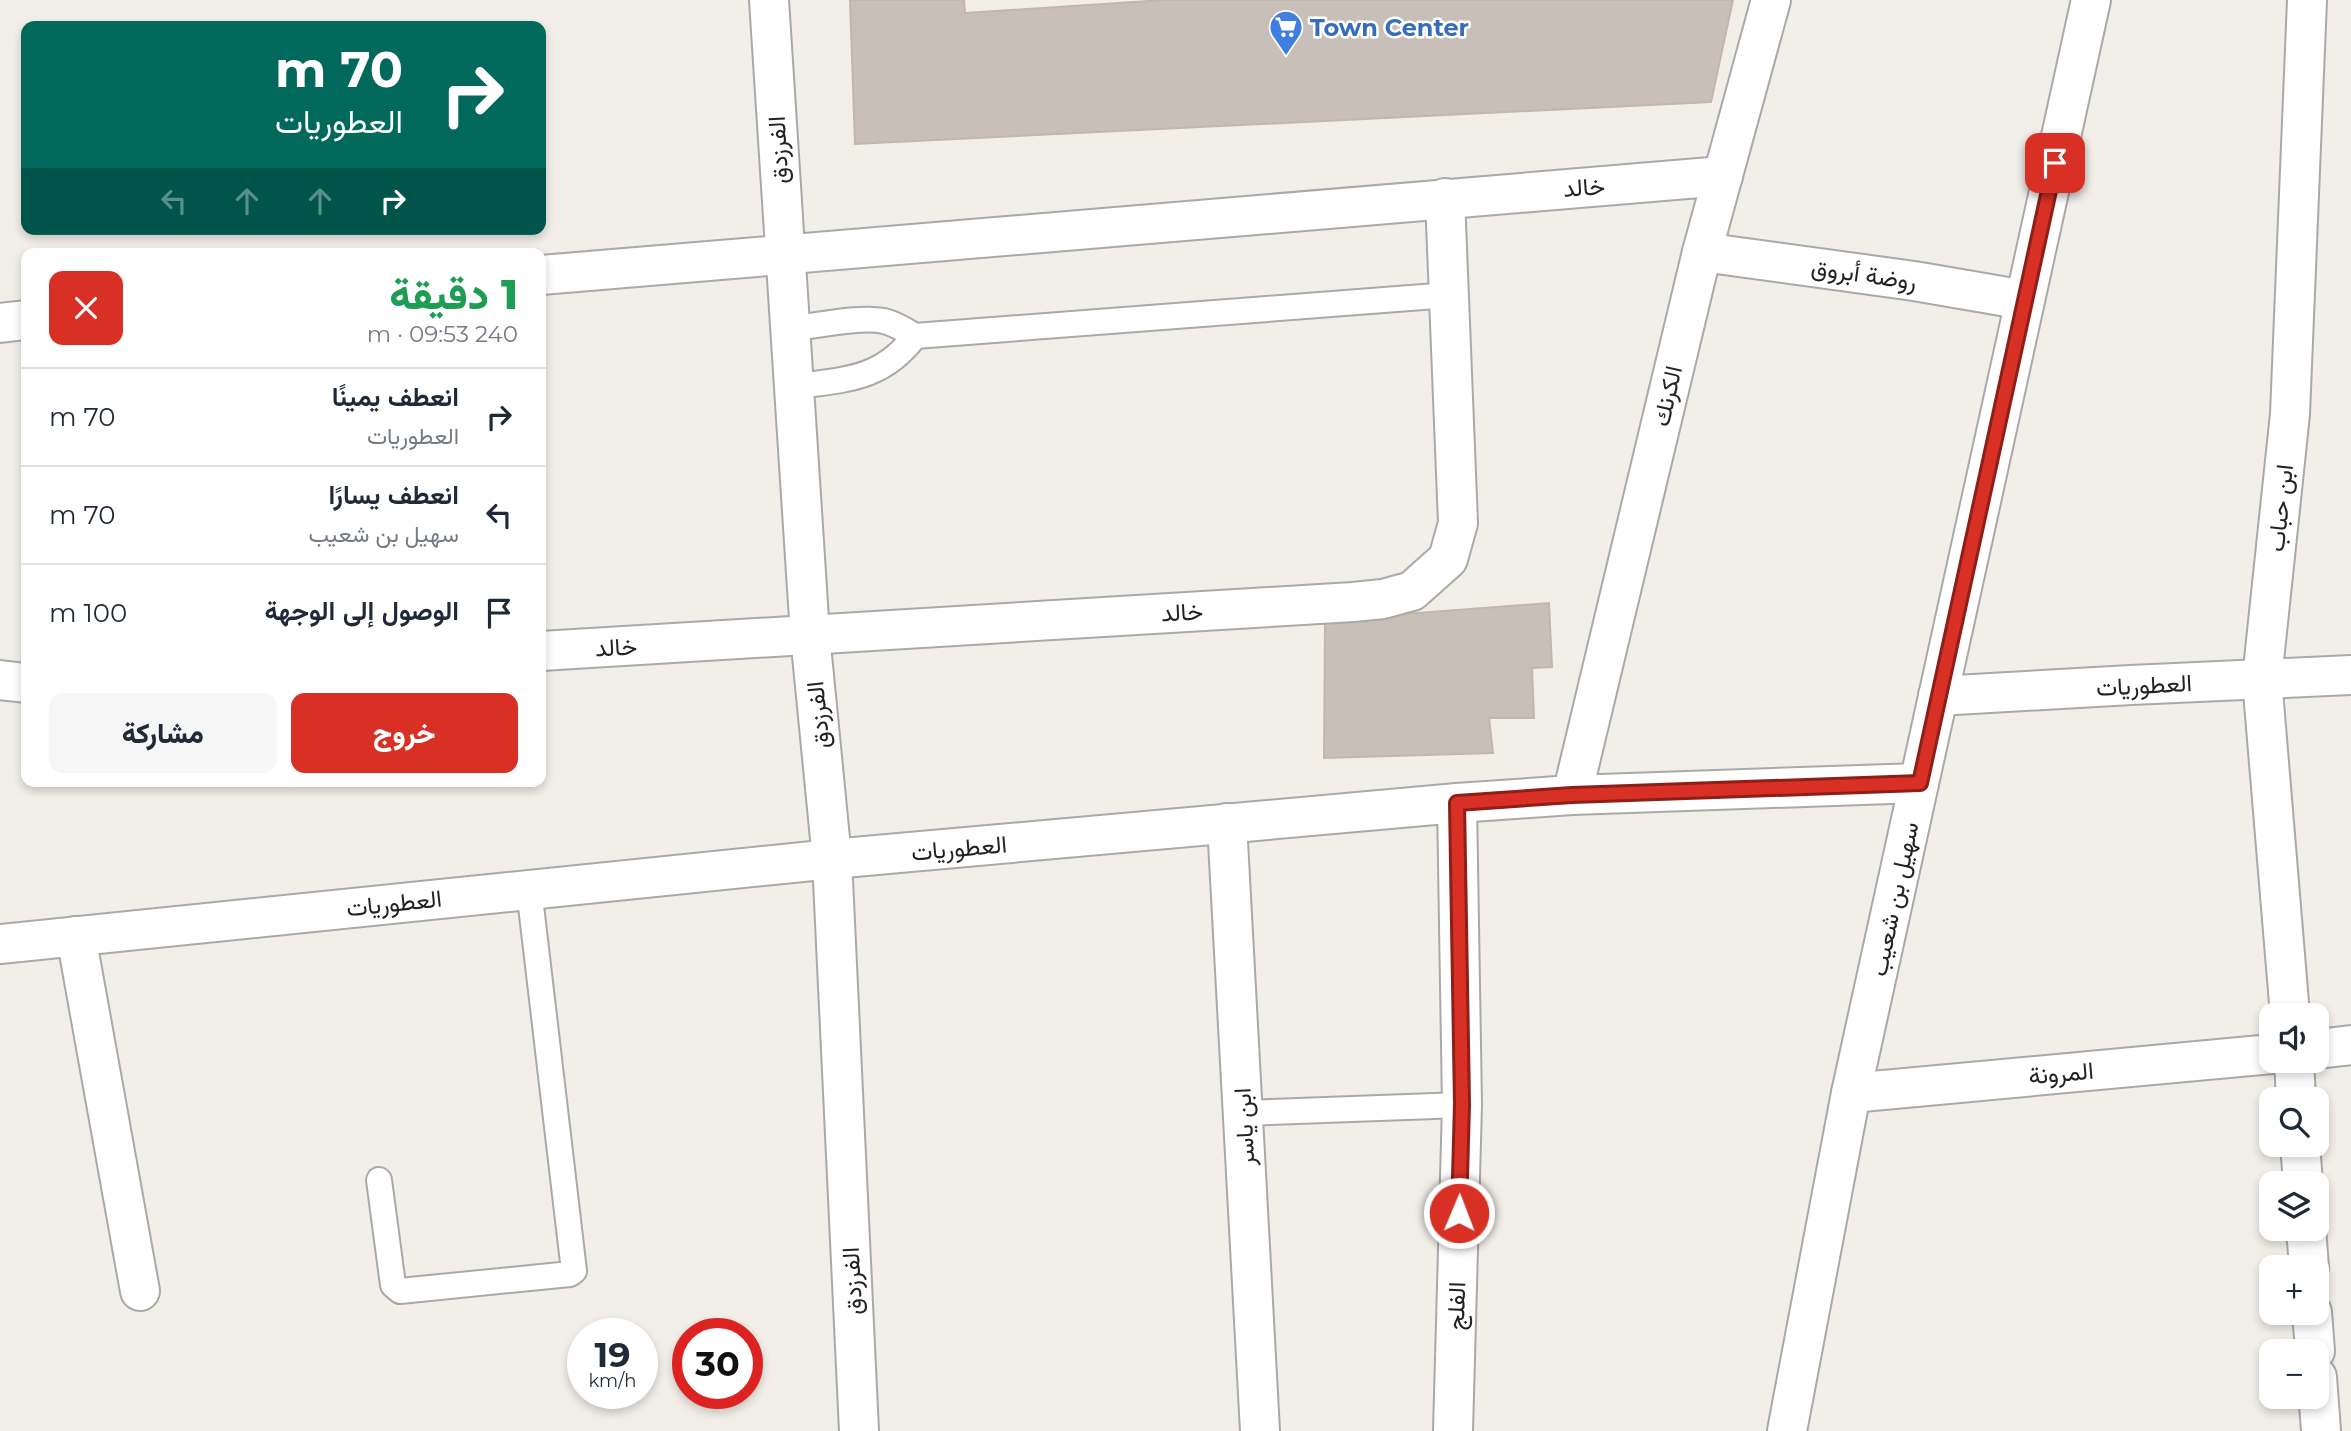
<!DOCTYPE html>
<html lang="ar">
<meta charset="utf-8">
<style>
body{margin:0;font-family:Montserrat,Vazirmatn,sans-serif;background:#f6f6f7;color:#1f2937;direction:rtl;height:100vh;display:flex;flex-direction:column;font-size:26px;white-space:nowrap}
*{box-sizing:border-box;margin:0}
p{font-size:23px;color:#747a83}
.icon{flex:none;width:38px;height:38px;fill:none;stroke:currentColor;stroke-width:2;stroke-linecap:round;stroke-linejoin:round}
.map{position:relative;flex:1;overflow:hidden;direction:ltr}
.details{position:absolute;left:21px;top:248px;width:525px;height:539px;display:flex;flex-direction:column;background:#fff;border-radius:14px;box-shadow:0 4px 10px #0003;direction:rtl}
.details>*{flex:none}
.banner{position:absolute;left:21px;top:21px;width:525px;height:214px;border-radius:14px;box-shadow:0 4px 10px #0003;direction:rtl;background:#00695c;color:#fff;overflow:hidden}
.buttons{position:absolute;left:2259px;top:1003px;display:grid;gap:14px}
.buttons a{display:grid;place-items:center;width:70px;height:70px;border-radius:14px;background:#fff;box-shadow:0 4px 10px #0003;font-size:35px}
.speed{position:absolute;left:567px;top:1318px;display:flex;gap:14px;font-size:35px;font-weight:700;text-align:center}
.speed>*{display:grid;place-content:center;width:91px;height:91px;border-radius:50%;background:#fff;box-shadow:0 4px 10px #0003;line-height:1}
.speed small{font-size:18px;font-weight:400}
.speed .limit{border:10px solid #d22;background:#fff;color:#111}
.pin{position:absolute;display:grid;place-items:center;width:60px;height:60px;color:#fff;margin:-30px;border-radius:14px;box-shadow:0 4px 10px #0006}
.me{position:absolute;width:77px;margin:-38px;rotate:1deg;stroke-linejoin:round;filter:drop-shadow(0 0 5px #0008)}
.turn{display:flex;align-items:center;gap:24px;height:147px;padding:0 28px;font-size:32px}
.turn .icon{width:91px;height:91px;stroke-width:2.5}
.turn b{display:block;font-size:49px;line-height:60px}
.lanes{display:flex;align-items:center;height:66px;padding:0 28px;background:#0003;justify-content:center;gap:35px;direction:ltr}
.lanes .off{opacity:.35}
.round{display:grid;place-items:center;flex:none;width:74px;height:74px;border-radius:14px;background:#f6f6f7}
.overview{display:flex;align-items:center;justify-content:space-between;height:119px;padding:0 28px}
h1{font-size:42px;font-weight:800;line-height:52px;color:#1e9e55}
.action{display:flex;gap:14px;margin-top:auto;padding:14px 28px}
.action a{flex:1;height:80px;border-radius:14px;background:#d93025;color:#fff;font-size:28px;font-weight:800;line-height:80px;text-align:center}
.action a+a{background:#f6f6f7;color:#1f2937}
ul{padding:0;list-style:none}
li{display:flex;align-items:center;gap:21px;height:98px;padding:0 28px;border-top:2px solid #e0e1e3}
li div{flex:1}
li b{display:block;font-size:26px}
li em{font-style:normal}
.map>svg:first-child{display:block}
</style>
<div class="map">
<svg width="2351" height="1431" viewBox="0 0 2351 1431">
<rect width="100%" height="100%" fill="#f2efe9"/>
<g fill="#c7bfb8" stroke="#c4b6ab" stroke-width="2">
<path d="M 850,0 L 964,0 L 965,13 L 1164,0 L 1733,0 L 1711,102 L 855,144 Z"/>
<path d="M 1549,603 L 1552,667 L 1532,668 L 1534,718 L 1489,718 L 1493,753 L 1324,758 L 1325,620 Z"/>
</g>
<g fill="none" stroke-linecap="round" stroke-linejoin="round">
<defs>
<g id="service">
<path d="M 789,329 C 815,326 860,316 884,321 C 896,324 905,330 915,336 L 1449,295"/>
<path d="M 793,387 C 844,379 881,381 915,336"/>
<path d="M 1243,1113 L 1462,1105"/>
<path d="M 379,1180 L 393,1285 L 400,1291 L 570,1274 L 574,1271 L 529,889"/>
</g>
<g id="minor">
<path d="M 769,0 L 810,635 L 832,859 L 859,1431"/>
<path d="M 1702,252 L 1914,281 L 2025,300"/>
<path d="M 541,275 L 1723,176"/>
<path d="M 0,323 L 26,320"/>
<path d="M 541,651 L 1353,602 L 1383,599 L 1412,591 L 1448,559 L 1458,523 L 1445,198"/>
<path d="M 0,680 L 26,683"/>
<path d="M 1938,696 L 2131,685 L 2351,675"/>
<path d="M 1572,795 L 1702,252 L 1771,0"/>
<path d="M 1227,823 L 1260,1431"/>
<path d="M 76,936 L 140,1291"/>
<path d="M 0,944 L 832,859 L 1457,803 L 1572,795 L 1919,783"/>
<path d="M 2290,1015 L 2262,679 L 2290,414 L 2307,0"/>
<path d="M 2317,1049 L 2351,1045"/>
<path d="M 2294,1060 L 2296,1099"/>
<path d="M 1851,1093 L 2272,1054"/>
<path d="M 2300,1144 L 2303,1183"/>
<path d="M 2306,1228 L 2309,1267"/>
<path d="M 2312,1312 L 2315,1351"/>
<path d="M 2317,1377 L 2321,1431"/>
<path d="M 1453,1431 L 1462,1105 L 1457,803"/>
<path d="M 1787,1431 L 1851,1093 L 2091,0"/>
</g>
</defs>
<use href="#service" stroke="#a9a9a9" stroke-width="28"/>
<use href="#minor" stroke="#a9a9a9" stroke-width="42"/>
<use href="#service" stroke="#fff" stroke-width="24"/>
<use href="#minor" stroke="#fff" stroke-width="38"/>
</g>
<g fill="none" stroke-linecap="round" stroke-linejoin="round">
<defs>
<path id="route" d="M 1459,1213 L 1462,1104 L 1457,803 L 1572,795 L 1920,783 L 2055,163"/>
</defs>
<use href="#route" stroke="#8d1f18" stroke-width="18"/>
<use href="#route" stroke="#d93025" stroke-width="12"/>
</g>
<defs>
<symbol id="supermarket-pin" viewBox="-11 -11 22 30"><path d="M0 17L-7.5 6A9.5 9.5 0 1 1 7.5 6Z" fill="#3f7fe0" stroke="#fff"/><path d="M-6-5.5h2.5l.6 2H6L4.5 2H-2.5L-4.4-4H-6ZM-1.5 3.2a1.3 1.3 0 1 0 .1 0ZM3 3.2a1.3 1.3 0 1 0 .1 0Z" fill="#fff"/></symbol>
</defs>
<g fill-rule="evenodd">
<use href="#supermarket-pin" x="1267" y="8" width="38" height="52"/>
</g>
<g text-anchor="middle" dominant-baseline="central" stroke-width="5" stroke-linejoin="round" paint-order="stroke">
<g font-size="24" font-weight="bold" fill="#366cbe" stroke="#fff" text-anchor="start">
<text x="1310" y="27">Town Center</text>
</g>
<g font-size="24" fill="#222" stroke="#fff">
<text transform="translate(778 150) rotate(-93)">الفرزدق</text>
<text transform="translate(1584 187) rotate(-4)">خالد</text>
<text transform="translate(1864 274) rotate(8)">روضة أبروق</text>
<text transform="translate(1667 396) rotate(-77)">الكرنك</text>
<text transform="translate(2280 508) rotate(-84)">ابن حباب</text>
<text transform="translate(1182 612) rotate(-3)">خالد</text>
<text transform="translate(616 647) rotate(-3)">خالد</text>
<text transform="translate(2144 685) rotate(-3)">العطوريات</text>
<text transform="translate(818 715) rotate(-96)">الفرزدق</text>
<text transform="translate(959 848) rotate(-5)">العطوريات</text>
<text transform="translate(1894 899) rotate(-78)">سهيل بن شعيب</text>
<text transform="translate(394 903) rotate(-6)">العطوريات</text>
<text transform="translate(2061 1073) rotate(-5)">المرونة</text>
<text transform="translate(1244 1127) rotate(-93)">ابن ياسر</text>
<text transform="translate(852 1281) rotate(-93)">الفرزدق</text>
<text transform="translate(1456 1306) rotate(-88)">الفلج</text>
</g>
</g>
</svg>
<div class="buttons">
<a><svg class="icon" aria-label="sound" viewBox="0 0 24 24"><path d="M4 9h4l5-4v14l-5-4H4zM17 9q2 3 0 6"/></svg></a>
<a><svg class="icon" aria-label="search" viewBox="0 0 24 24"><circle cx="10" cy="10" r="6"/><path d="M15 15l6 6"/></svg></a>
<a><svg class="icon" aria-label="layers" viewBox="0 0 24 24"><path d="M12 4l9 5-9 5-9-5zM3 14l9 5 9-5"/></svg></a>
<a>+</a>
<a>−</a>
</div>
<div class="speed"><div>19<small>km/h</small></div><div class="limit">30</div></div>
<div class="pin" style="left:2055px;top:163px;background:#d93025"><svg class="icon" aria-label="arrive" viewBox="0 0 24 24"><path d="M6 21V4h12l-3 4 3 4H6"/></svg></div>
<svg class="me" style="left:1459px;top:1213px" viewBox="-20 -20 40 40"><circle r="17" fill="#d93025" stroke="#fff" stroke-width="3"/><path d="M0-11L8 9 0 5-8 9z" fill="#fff"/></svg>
<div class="banner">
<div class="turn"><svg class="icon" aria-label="right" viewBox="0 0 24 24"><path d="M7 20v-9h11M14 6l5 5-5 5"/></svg><div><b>70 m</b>العطوريات</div></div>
<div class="lanes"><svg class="icon off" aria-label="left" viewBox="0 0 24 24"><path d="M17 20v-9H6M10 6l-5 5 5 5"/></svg><svg class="icon off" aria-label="ahead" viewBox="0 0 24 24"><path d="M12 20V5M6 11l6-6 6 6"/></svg><svg class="icon off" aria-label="ahead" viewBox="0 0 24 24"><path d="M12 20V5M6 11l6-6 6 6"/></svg><svg class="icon" aria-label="right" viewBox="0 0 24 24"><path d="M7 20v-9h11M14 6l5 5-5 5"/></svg></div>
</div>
<section class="details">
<div class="overview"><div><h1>1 دقيقة</h1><p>240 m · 09:53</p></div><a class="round" style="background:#d93025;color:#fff"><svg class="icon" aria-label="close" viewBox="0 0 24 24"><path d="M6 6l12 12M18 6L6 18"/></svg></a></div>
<ul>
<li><svg class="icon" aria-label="right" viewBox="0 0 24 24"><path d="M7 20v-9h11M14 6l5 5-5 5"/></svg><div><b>انعطف يمينًا</b><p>العطوريات</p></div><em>70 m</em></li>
<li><svg class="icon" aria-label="left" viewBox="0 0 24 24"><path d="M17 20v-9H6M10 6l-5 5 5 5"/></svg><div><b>انعطف يسارًا</b><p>سهيل بن شعيب</p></div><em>70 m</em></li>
<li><svg class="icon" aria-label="arrive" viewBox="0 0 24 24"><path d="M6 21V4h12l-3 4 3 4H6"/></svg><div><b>الوصول إلى الوجهة</b></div><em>100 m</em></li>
</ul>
<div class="action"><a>خروج</a><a>مشاركة</a></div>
</section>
</div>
